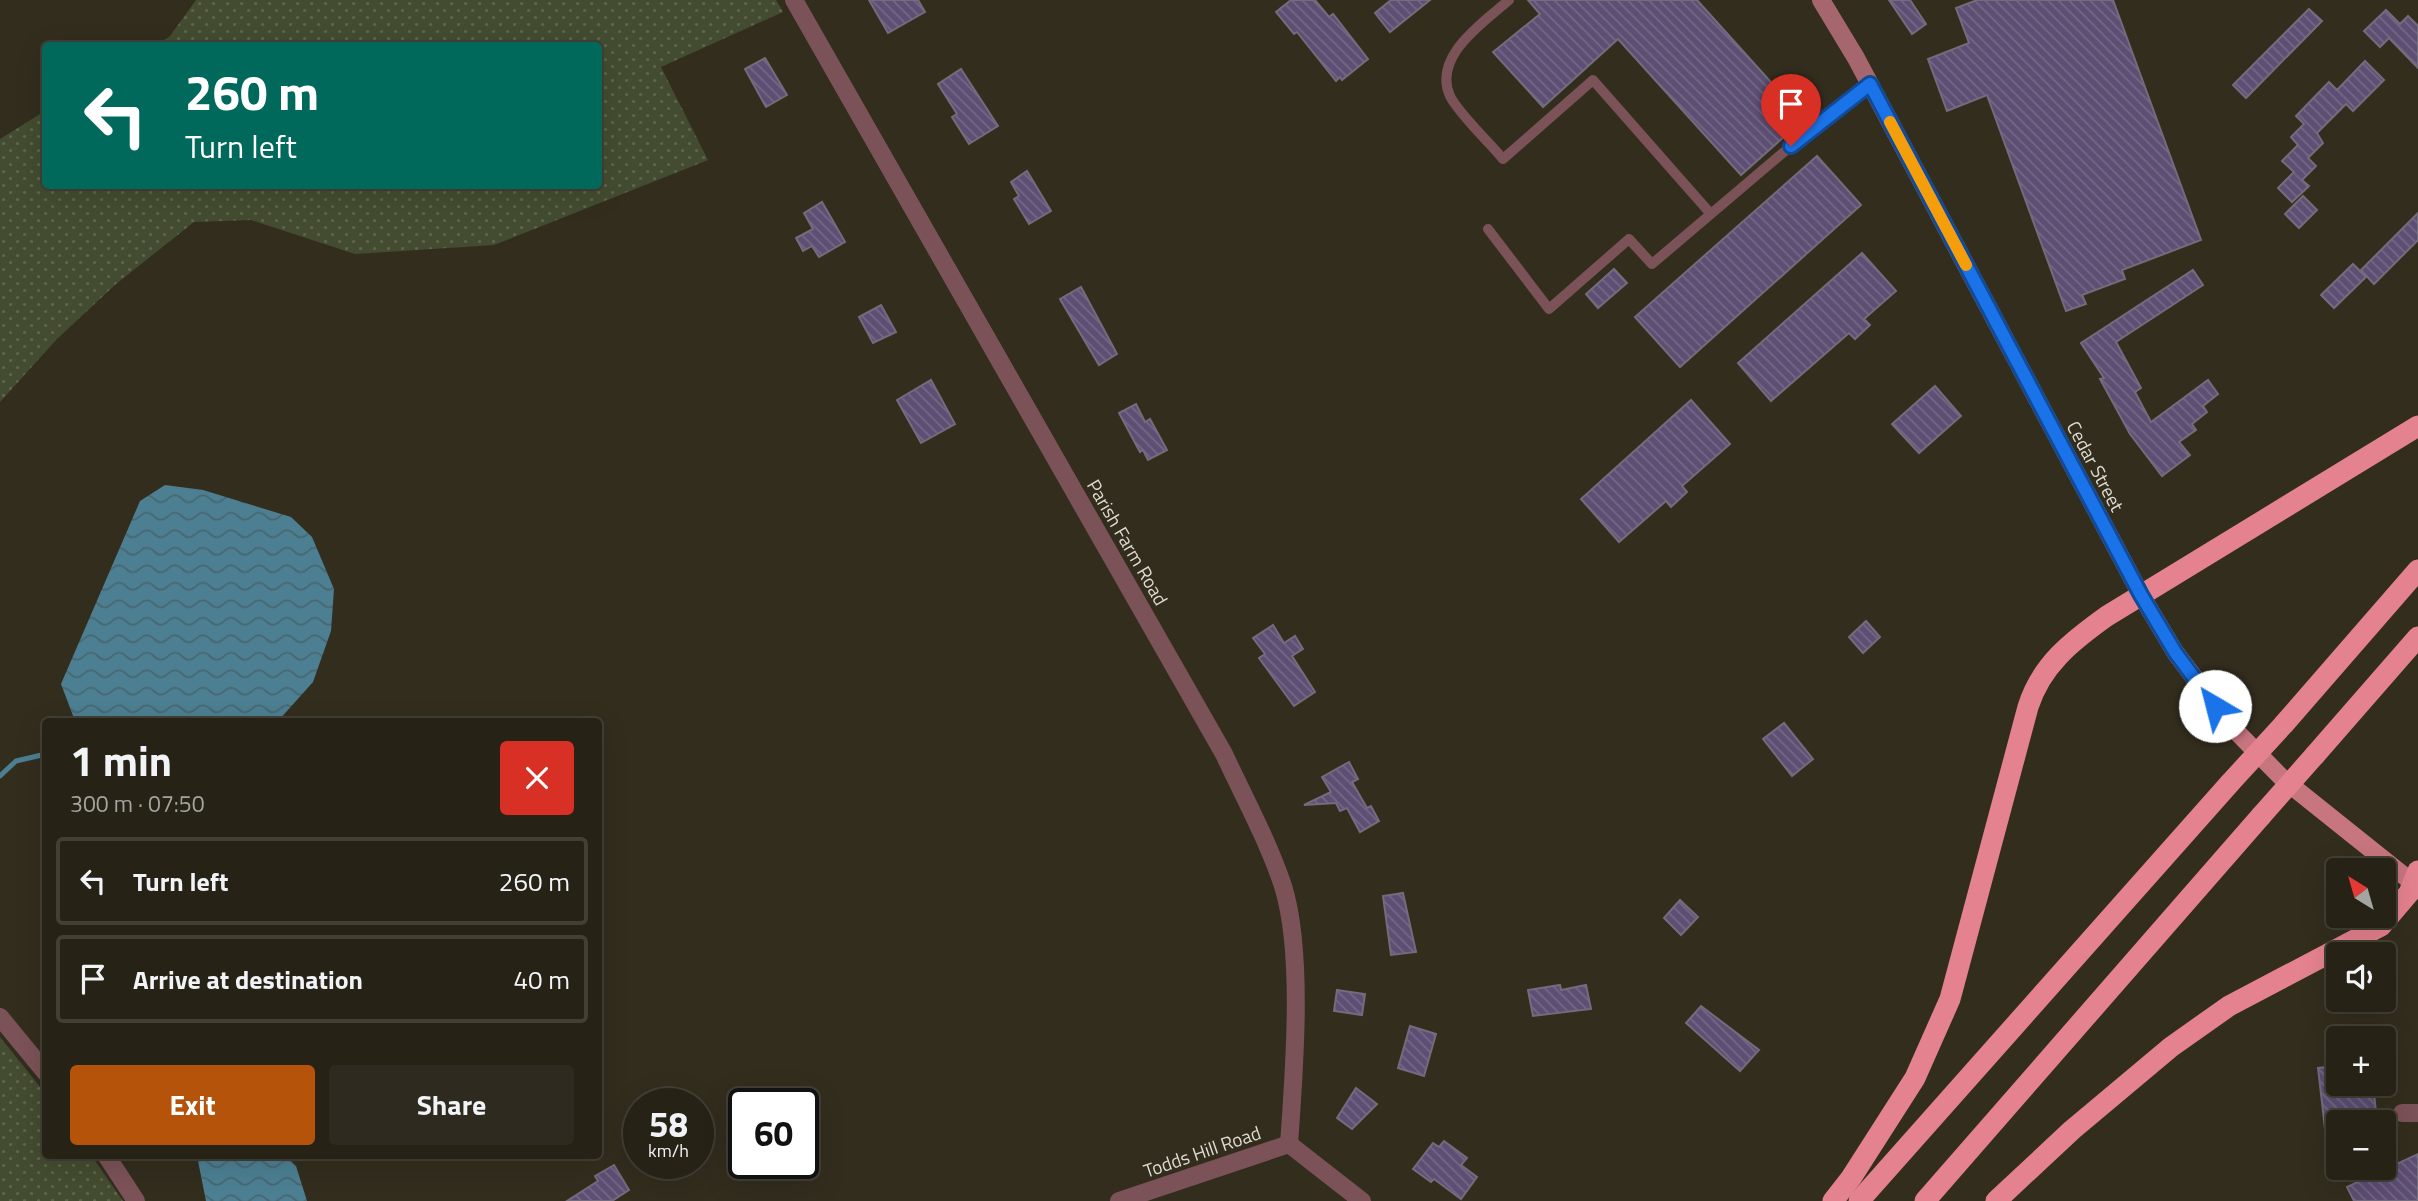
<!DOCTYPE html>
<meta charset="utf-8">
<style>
body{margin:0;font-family:"Titillium Web",sans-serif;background:#2e2a1f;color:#f1f3f6;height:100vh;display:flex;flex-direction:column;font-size:26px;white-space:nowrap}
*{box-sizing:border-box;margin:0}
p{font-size:23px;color:#a4a4a1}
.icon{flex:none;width:38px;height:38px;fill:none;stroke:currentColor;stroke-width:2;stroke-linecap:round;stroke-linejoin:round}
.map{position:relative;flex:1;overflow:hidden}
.sheet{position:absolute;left:42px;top:718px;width:560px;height:441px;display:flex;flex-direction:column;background:#262216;border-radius:7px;box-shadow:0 7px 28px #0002,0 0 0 2px #423f35}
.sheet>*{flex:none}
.hud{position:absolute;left:42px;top:42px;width:560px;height:147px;border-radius:7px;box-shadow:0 7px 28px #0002,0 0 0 2px #423f35;background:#00695c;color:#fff;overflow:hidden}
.needle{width:46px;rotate:323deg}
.buttons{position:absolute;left:2326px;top:858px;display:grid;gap:14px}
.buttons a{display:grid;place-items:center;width:70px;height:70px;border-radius:7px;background:#262216;box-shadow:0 7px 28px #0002,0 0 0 2px #423f35;font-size:35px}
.speed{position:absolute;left:623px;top:1088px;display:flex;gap:14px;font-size:35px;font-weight:700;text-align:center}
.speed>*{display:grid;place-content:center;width:91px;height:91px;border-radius:50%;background:#262216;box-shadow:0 7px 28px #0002,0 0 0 2px #423f35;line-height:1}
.speed small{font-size:18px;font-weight:400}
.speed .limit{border:4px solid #111;border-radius:10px;background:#fff;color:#111}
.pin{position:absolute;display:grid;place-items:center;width:60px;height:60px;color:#fff;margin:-72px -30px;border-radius:50% 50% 50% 0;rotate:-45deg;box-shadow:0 0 7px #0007}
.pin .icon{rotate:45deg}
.me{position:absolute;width:77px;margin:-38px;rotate:323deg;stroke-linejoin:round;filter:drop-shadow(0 0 5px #0008)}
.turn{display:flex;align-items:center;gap:24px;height:147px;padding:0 28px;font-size:32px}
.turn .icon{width:91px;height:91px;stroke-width:2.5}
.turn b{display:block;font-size:49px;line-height:60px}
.round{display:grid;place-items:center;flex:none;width:74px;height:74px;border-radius:7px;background:#2e2a1f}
.headline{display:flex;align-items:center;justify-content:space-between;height:119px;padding:0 28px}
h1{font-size:42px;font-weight:700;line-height:52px}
.button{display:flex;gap:14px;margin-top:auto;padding:14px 28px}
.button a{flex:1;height:80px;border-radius:7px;background:#b45309;color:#fff;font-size:28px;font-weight:700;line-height:80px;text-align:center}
.button a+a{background:#2e2a1f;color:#f1f3f6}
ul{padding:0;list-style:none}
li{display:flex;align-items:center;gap:21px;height:88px;margin:0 14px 10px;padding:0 14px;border:4px solid #423f35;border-radius:7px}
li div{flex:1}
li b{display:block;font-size:26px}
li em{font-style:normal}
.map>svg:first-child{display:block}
</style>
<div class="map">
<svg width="2418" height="1201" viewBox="0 0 2418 1201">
<defs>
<pattern id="park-dots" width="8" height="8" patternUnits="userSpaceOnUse" patternTransform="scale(1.75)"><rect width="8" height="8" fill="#434c30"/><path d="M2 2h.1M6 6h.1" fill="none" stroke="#5e654d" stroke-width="1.8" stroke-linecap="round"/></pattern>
<pattern id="water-waves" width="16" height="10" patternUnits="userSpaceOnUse" patternTransform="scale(1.75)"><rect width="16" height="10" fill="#4c7f92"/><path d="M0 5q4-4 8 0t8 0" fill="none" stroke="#486771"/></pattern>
<pattern id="building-back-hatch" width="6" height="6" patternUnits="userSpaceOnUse" patternTransform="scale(1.75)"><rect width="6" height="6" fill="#5d4e73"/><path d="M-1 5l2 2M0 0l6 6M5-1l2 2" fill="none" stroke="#746786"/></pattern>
</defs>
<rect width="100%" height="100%" fill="#332d1e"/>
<g fill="url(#park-dots)">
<path d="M 196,0 L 776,0 L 783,12 L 661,67 L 708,160 L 494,245 L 355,254 L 251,220 L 194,222 L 116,284 L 57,339 L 0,402 L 0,139 L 45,111 L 46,186 L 598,186 L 598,46 L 158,45 L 170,36 Z"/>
<path d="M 0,1037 L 45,1093 L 46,1155 L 91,1155 L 123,1201 L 0,1201 Z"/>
</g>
<g fill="url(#water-waves)">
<path d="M 165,485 L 203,490 L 291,517 L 312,537 L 334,589 L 331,631 L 313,682 L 278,721 L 75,721 L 61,684 L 140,501 Z"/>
<path d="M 203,1155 L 285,1155 L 296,1166 L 307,1201 L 206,1201 L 198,1161 Z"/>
</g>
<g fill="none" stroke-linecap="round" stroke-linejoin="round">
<path stroke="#4c7f92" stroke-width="5" d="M 0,776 L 16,761 L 46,754"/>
</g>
<g fill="url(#building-back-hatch)" stroke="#726c7c" stroke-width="2">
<path d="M 869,0 L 918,0 L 925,12 L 888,33 Z"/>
<path d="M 1291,0 L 1315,0 L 1329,17 L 1333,14 L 1368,59 L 1342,80 L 1340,77 L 1336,81 L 1297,32 L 1294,34 L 1276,12 Z"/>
<path d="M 1391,0 L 1430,0 L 1390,32 L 1375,13 Z"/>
<path d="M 1528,0 L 1697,0 L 1804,119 L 1741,175 L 1618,39 L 1543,107 L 1493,52 L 1540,14 Z"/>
<path d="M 1889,0 L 1910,0 L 1926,24 L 1912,34 Z"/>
<path d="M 1977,0 L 2113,0 L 2201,240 L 2122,270 L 2125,279 L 2082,295 L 2086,304 L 2066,311 L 1987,95 L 1947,111 L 1928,59 L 1969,43 L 1956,8 Z"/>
<path d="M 2309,9 L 2322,21 L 2246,98 L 2233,85 Z"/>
<path d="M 2386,10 L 2400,24 L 2408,16 L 2418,26 L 2418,68 L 2389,38 L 2380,47 L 2364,31 Z"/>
<path d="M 765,58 L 787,95 L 766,107 L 745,69 Z"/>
<path d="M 2365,61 L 2384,80 L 2353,111 L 2346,104 L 2317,133 L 2323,143 L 2308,158 L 2316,166 L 2302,180 L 2309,186 L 2292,202 L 2278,188 L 2294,172 L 2282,161 L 2298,145 L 2291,137 L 2304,124 L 2296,116 L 2329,82 L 2337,90 Z"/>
<path d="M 961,69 L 998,126 L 969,144 L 952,117 L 957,114 L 938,84 Z"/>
<path d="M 1817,156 L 1861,205 L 1680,367 L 1635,317 Z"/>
<path d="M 1027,171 L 1051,211 L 1029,224 L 1014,199 L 1019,196 L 1011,182 Z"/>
<path d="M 2303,196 L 2317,210 L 2299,228 L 2285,214 Z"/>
<path d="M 822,202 L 845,242 L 819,257 L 812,246 L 803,251 L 796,238 L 813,229 L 804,213 Z"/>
<path d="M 2418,213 L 2418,240 L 2374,284 L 2361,270 Z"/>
<path d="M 1862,253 L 1896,291 L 1864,319 L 1870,325 L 1855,339 L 1849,333 L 1771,401 L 1738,363 Z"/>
<path d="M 2353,264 L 2366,277 L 2334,308 L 2321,295 Z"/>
<path d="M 1614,269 L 1627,283 L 1598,308 L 1586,294 Z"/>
<path d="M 2193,270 L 2203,285 L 2116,342 L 2141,388 L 2135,392 L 2151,422 L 2208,380 L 2218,394 L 2203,406 L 2207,412 L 2192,424 L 2196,430 L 2179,442 L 2190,455 L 2162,476 L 2130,434 L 2100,379 L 2104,378 L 2081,343 Z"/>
<path d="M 1081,287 L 1117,354 L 1099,365 L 1060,299 Z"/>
<path d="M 881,305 L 896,332 L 873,343 L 859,317 Z"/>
<path d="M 931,380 L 955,424 L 921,443 L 897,400 Z"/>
<path d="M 1935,386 L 1961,416 L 1919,453 L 1892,424 Z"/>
<path d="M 1691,400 L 1730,444 L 1682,486 L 1687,492 L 1671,507 L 1666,501 L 1619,542 L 1581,499 Z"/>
<path d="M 1136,404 L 1145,422 L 1150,419 L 1167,450 L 1148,460 L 1143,450 L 1140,452 L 1119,413 Z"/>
<path d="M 1866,621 L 1880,637 L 1863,653 L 1849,637 Z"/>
<path d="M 1273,625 L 1284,643 L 1295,636 L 1303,649 L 1292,656 L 1315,692 L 1294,706 L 1259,658 L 1265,654 L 1253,638 Z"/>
<path d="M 1784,723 L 1813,759 L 1792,776 L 1763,739 Z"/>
<path d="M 1349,762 L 1358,779 L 1352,782 L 1367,808 L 1371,806 L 1379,821 L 1360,832 L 1347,808 L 1340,811 L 1336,803 L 1304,805 L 1331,792 L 1322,777 Z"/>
<path d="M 1403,893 L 1416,952 L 1391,955 L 1383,896 Z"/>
<path d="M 1680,900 L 1698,917 L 1681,935 L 1664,918 Z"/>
<path d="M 1560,985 L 1561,990 L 1586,985 L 1591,1009 L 1533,1016 L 1528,990 Z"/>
<path d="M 1337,990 L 1365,994 L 1362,1015 L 1334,1011 Z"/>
<path d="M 1701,1006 L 1759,1050 L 1740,1071 L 1686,1023 Z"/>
<path d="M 1410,1026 L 1436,1034 L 1424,1076 L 1398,1068 Z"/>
<path d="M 2338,1066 L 2338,1083 L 2373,1083 L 2377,1122 L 2338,1122 L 2338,1154 L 2328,1155 L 2318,1068 Z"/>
<path d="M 1356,1088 L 1377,1104 L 1352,1129 L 1337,1118 Z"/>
<path d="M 1444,1141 L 1467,1158 L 1461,1165 L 1477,1177 L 1461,1199 L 1434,1179 L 1431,1182 L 1413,1169 L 1433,1143 L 1439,1147 Z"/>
<path d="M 2418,1154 L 2418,1201 L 2354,1201 L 2347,1187 Z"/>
<path d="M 614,1165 L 629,1190 L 612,1201 L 567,1201 L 598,1181 L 595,1176 Z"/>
</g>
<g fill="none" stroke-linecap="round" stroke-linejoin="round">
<g stroke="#7b5257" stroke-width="10">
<path d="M 1509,0 C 1484,22 1432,56 1450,96 C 1458,113 1490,143 1503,159 L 1593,80 L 1710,213"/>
<path d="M 1488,229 L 1549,309 L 1629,239 L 1652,264 L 1831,112 L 1870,84"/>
</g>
<g stroke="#7b5257" stroke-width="18">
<path d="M 794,0 L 1224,754 C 1244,797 1268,841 1283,886 C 1304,954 1294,1072 1289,1144"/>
<path d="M 0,1017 L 46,1073"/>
<path d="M 2402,1113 L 2418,1113"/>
<path d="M 1289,1144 L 1362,1201"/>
<path d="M 106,1155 L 136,1201"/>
<path d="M 1119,1201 L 1289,1144"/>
</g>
<path stroke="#a6666e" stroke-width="18" d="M 1821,0 L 1856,58 L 2141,595"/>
<path stroke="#c7757f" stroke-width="18" d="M 2141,595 L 2175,652 L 2229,724 L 2283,779 L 2418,887"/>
<g stroke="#e5828f" stroke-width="21">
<path d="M 2284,724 L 2418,570"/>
<path d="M 2315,755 L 2418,637"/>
<path d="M 1833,1201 L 1851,1178 L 1915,1078 L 1950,999 L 2028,707 C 2041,665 2072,641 2107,616 L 2418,426"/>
<path d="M 1859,1201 L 2230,783"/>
<path d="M 1925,1201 L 2261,816"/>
<path d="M 1996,1201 L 2072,1130 L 2171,1047 L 2229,1006 L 2381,926 L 2409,893 L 2418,871"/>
</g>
<g stroke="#e5828f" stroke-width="21">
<path d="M 2230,783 L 2284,724"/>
<path d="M 2261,816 L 2315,755"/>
</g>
</g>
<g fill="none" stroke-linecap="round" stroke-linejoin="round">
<defs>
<path id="route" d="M 1791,146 L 1870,84 L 2141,595 L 2175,652 L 2215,706"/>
</defs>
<use href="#route" stroke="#114b97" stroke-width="18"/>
<use href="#route" stroke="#1a73e8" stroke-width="12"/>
<path stroke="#f59e0b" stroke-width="12" d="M 1890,122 L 1966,265"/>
</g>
<g text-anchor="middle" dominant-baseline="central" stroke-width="7" stroke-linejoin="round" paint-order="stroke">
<g font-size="19" fill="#dedbd1" stroke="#332d1e">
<text transform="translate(2096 466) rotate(62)">Cedar Street</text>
<text transform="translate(1128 542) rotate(60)">Parish Farm Road</text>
<text transform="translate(1202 1151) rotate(-19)">Todds Hill Road</text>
</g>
</g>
</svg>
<div class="buttons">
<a><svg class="needle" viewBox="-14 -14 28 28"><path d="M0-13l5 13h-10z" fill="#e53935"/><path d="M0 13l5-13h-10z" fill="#a4a4a1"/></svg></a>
<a><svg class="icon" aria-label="sound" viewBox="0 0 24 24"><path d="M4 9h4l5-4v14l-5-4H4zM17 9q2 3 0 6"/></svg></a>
<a>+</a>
<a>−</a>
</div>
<div class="speed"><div>58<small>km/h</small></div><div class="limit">60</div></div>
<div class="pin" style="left:1791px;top:146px;background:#d93025"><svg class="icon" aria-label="arrive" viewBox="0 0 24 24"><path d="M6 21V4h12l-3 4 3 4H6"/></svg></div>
<svg class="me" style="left:2215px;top:706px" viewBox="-20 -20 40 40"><circle r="19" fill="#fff"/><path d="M0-13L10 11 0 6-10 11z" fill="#1a73e8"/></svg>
<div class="hud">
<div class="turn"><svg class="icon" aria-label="left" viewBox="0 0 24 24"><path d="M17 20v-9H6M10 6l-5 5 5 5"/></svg><div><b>260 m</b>Turn left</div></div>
</div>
<section class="sheet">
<div class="headline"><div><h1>1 min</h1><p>300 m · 07:50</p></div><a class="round" style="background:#d93025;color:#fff"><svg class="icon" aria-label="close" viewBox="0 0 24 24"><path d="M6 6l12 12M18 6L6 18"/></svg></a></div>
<ul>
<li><svg class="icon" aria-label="left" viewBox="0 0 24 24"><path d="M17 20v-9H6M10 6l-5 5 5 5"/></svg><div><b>Turn left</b></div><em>260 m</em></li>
<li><svg class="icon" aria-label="arrive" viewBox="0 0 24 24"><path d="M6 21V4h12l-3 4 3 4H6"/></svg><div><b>Arrive at destination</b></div><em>40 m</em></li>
</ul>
<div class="button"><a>Exit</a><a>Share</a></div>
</section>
</div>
